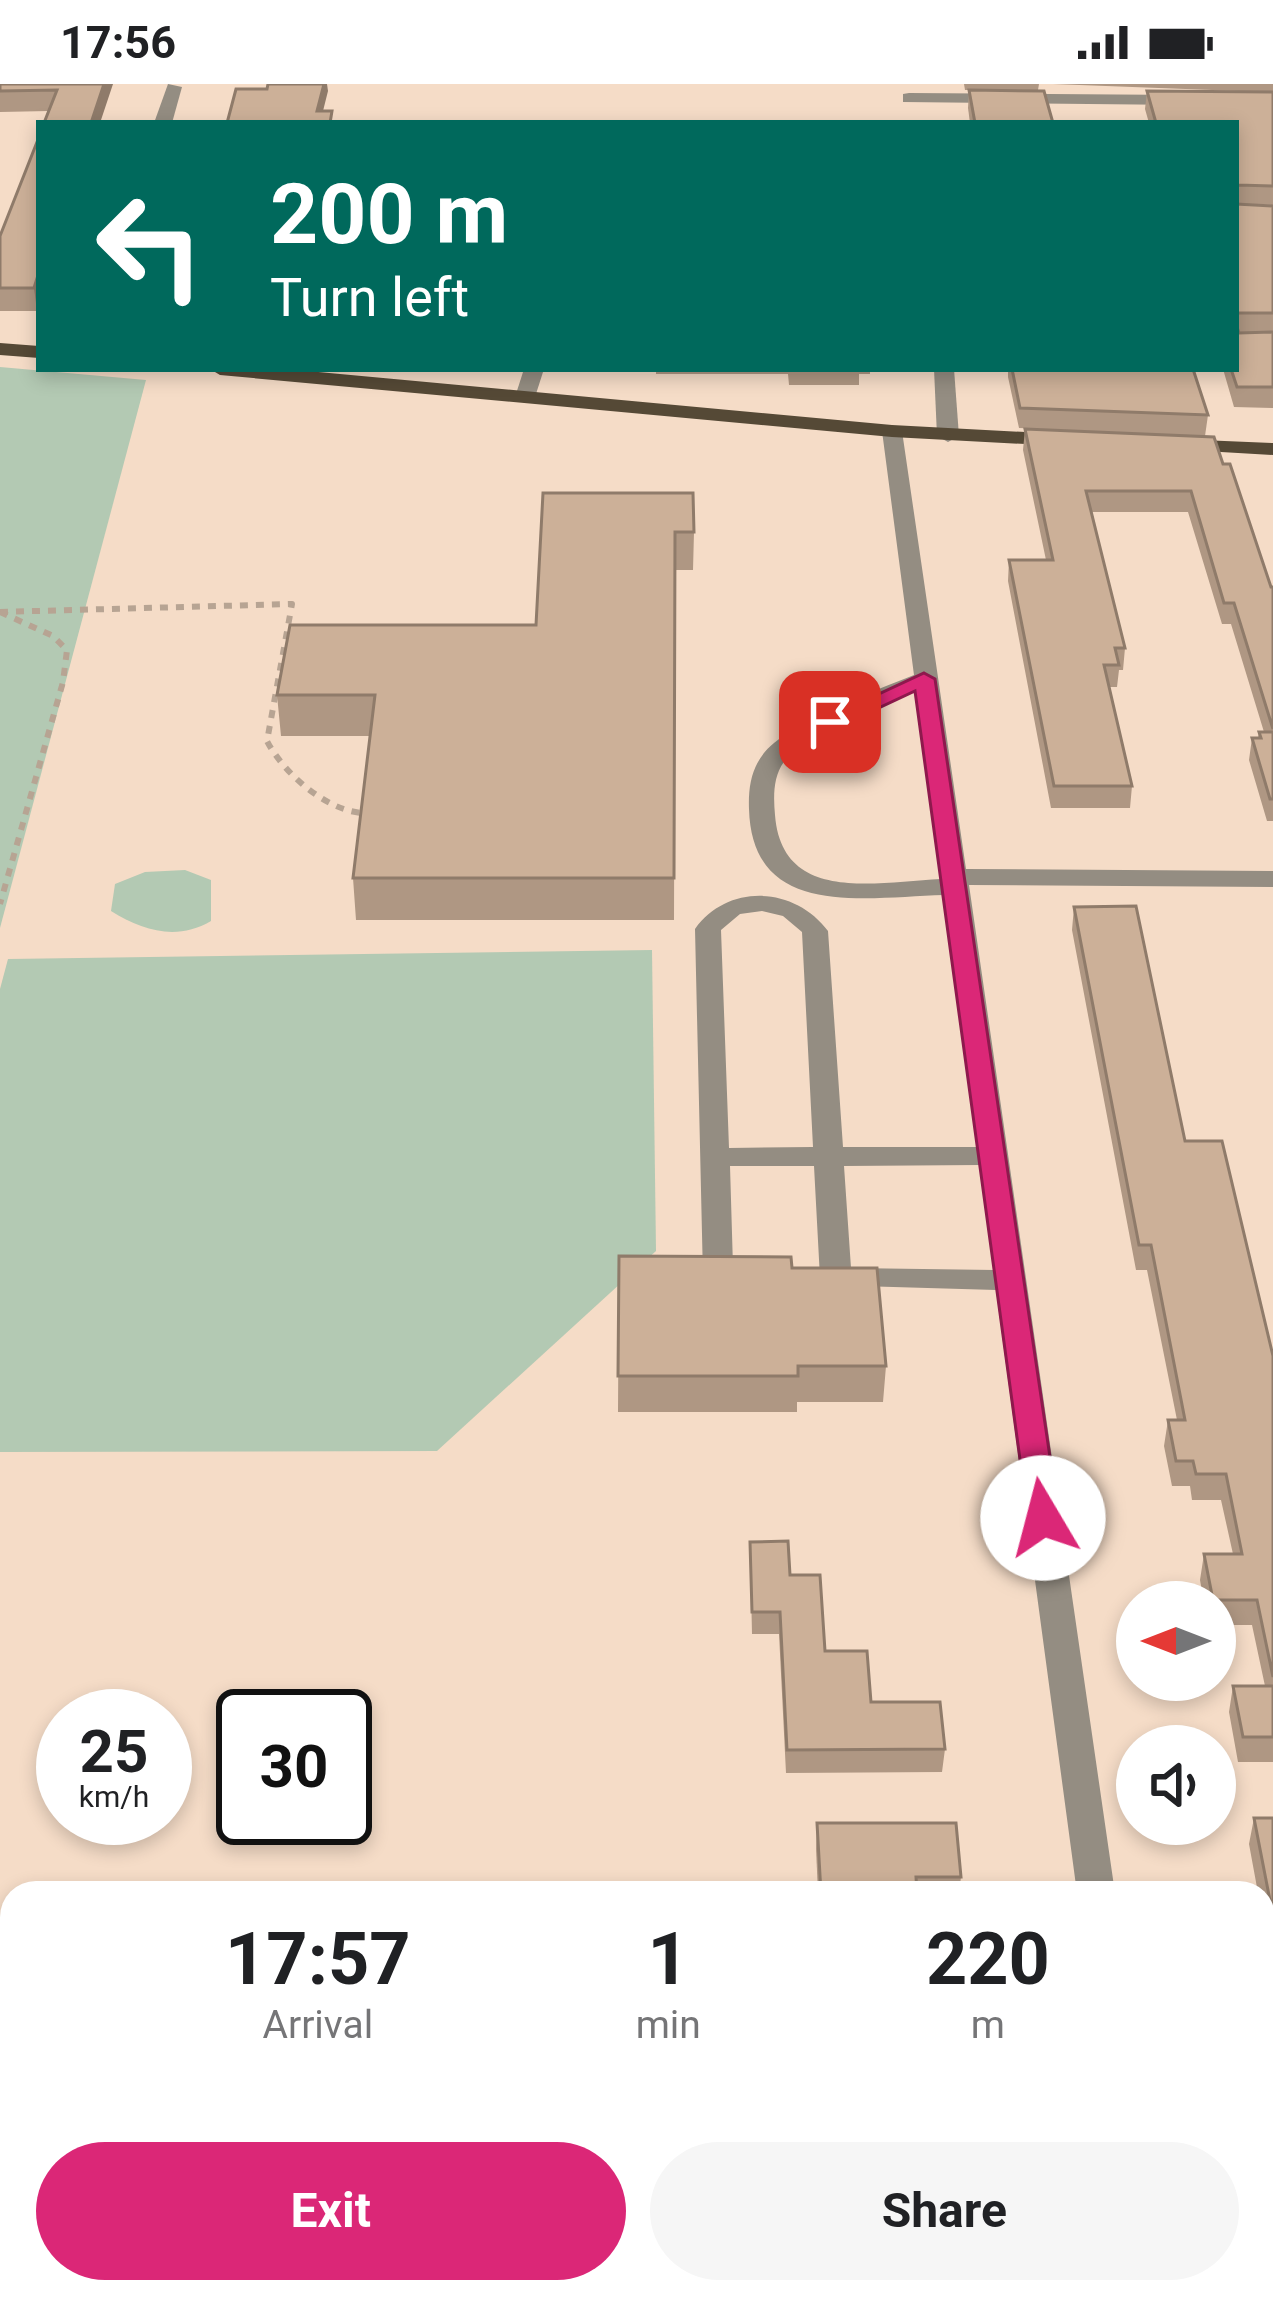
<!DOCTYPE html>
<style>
body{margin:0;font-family:Roboto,sans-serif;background:#f6f6f6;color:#202124;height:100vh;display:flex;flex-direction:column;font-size:45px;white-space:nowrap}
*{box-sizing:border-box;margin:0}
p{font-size:39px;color:#757577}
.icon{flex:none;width:66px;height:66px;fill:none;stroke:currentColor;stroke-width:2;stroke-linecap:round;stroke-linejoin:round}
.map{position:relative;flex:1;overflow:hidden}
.panel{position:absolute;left:0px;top:1797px;width:1275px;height:423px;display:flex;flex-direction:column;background:#fff;border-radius:36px 36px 0 0;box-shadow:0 6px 18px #0003}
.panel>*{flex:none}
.banner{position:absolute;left:36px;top:36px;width:1203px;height:252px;border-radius:0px;box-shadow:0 6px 18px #0003;background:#00695c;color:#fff;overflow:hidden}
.needle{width:78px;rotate:270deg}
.tools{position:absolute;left:1116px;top:1497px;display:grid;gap:24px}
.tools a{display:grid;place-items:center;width:120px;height:120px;border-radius:50%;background:#fff;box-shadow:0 6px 18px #0003;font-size:60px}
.speed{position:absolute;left:36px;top:1605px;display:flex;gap:24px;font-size:60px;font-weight:700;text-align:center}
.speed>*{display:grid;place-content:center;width:156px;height:156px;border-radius:50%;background:#fff;box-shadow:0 6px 18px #0003;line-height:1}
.speed small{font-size:30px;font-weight:400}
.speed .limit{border:6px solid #111;border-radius:18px;background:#fff;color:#111}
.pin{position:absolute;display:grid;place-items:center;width:102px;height:102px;color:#fff;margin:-51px;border-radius:24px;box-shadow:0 6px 18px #0006}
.me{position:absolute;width:132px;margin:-66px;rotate:352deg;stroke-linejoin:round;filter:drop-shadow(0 0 9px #0008)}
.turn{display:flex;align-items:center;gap:42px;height:252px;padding:0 36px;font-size:54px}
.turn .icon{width:156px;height:156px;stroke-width:2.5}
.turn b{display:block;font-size:84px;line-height:102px}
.eta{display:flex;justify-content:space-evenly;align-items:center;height:204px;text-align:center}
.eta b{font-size:72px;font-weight:700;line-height:84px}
.primary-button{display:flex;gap:24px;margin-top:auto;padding:24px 36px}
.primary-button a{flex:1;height:138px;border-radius:72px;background:#db2777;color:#fff;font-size:48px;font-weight:700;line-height:138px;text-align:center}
.primary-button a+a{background:#f6f6f6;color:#202124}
.status{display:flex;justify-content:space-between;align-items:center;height:84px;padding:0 60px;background:#fff;direction:ltr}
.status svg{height:33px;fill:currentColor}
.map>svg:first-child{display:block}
</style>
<div class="status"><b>17:56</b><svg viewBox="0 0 49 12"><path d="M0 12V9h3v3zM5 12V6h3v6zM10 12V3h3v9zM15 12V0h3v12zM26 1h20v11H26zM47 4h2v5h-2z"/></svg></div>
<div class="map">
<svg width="1273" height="2218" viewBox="0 0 1273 2218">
<rect width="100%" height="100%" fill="#f5dcc7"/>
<g fill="#b3c9b3">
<path d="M 0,283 L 146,296 L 0,844 Z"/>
<path d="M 185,786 L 211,796 L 211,837 C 177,857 143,847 111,827 L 115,800 L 145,788 Z"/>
<path d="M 652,866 L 656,1167 L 437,1367 L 0,1368 L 0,905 L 8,875 Z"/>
</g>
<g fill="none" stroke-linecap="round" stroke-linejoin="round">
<path fill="#a1c4d8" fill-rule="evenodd" d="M 0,1832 L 12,1837 L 12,1855 L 0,1850 Z"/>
<g stroke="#b7a493" stroke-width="6" stroke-dasharray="8 8" stroke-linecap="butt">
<path d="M 0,528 L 292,520 L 267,657 C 284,690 330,731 369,729"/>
<path d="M 0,528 L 53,552 L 67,566 L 63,598 L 0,820"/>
</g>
<g fill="#948d82" fill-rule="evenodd">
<path d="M 168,0 L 182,3 L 172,39 L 154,39 Z"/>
<path d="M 909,9 L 1185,11 L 1194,16 L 1185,21 L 903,18 L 903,10 Z"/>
<path d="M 524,285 L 544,285 L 535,313 L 525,319 L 515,313 Z"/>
<path d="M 934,285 L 954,285 L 959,352 L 948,358 L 937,352 Z"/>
<path d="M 892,341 L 902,347 L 966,785 L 1273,787 L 1273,803 L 969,801 L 1115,1809 L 1077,1809 L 996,1206 L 825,1201 L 820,1194 L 814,1082 L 730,1082 L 733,1183 L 746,1186 L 750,1193 L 735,1203 L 707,1200 L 703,1193 L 695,845 C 728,799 795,802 828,847 L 843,1063 L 977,1063 L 944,811 C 865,813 752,836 749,725 C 748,699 753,676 774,659 C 813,627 868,610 914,591 L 882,347 ZM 916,607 L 941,795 C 875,798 782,820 775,731 C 773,709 773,686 791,670 C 825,640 875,624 916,607 ZM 762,827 L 783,832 L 802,848 L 813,1063 L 729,1064 L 721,846 L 740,830 ZM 980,1081 L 994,1186 L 851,1184 L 844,1082 Z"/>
<path d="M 1131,2208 L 1173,2208 L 1176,2218 L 1132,2218 Z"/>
</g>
<g fill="#554936" fill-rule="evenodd">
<path d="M 0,259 L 39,262 L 39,274 L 0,271 Z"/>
<path d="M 210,285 L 286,285 L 892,341 L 1063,350 L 1074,356 L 1063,362 L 892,353 L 220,291 Z"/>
<path d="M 1177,355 L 1273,359 L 1273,371 L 1170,365 L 1170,357 Z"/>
</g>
</g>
<g fill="#af9783">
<path d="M 0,0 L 113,0 L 49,27 L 0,28 Z"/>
<path d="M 964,0 L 1039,0 L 1038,6 L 965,6 Z"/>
<path d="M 1053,0 L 1273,0 L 1273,121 L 1236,120 L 1236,39 L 1149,39 L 1145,25 L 1147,7 L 1265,8 Z"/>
<path d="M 969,6 L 1053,39 L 970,39 L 968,24 Z"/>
<path d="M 39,53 L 39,219 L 37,227 L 0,227 L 0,152 Z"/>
<path d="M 1236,120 L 1273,122 L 1273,324 L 1234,323 L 1223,285 L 1236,285 Z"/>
<path d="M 656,285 L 870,285 L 870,290 L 859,290 L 859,301 L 789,301 L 788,290 L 656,290 Z"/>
<path d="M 1008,285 L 1193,285 L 1208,331 L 1205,352 L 1019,344 L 1008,293 Z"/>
<path d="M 1025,345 L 1223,380 L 1271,503 L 1273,503 L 1273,737 L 1267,737 L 1249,676 L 1252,654 L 1258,654 L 1259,648 L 1264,648 L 1231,540 L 1222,540 L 1188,428 L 1091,428 L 1125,564 L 1123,586 L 1119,586 L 1117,603 L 1109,603 L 1132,702 L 1130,724 L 1051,724 L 1008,497 L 1009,476 L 1046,476 L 1023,366 Z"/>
<path d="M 543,409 L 694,448 L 693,486 L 675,486 L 674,836 L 356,836 L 353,794 L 370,652 L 281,652 L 277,611 L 536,541 Z"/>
<path d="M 1074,823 L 1185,1057 L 1273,1272 L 1273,1678 L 1238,1678 L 1229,1628 L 1233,1602 L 1265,1602 L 1252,1541 L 1215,1541 L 1215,1518 L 1204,1518 L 1200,1496 L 1204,1470 L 1233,1470 L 1221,1416 L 1192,1416 L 1190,1402 L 1172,1402 L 1164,1362 L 1168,1336 L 1177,1336 L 1147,1186 L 1136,1186 L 1072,846 Z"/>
<path d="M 619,1172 L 792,1184 L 886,1282 L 883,1318 L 797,1318 L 797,1328 L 618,1328 Z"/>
<path d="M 750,1458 L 790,1491 L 825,1567 L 871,1618 L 945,1665 L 942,1688 L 786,1689 L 779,1550 L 752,1550 Z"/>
<path d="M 1254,1734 L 1273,1734 L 1273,1867 L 1269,1867 L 1263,1833 L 1263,1809 L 1258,1809 L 1249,1760 Z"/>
<path d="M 817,1739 L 961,1793 L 959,1809 L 818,1809 L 816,1765 Z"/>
<path d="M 238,2208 L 401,2208 L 392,2218 L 239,2218 Z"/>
</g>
<g fill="#8f7b6a">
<path d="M 104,0 L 113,0 L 100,39 L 91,39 Z"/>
<path d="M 324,0 L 327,0 L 328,7 L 320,39 L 317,27 Z"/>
<path d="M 39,188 L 39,219 L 37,227 L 34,204 Z"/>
<path d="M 92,2208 L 134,2208 L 136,2218 L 55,2218 Z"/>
<path d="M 376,2208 L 401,2208 L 392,2218 L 368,2218 Z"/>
</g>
<g fill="#ccb098" stroke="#8f7b6a" stroke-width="3">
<path d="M 0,0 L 104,0 L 91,39 L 44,39 L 57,6 L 0,7 Z"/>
<path d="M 268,0 L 324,0 L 317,27 L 332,27 L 330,39 L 227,39 L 236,5 L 267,5 Z"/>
<path d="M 969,6 L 1044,7 L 1053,39 L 975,39 Z"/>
<path d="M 1147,7 L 1273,8 L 1273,102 L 1238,101 L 1236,103 L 1236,39 L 1156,39 Z"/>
<path d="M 39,53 L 39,188 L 34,204 L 0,204 L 0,152 Z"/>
<path d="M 1236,120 L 1273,122 L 1273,229 L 1239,229 L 1236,231 Z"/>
<path d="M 1236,240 L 1239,249 L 1273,248 L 1273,303 L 1237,303 L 1231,285 L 1236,285 Z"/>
<path d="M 1012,285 L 1193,285 L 1208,331 L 1020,324 Z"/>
<path d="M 1025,345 L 1214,353 L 1223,380 L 1230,380 L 1271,503 L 1273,503 L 1273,645 L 1234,519 L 1224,519 L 1191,407 L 1086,407 L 1125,564 L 1115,564 L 1119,581 L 1104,581 L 1132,702 L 1054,702 L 1009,476 L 1053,476 Z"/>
<path d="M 543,409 L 693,409 L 694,448 L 675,448 L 674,794 L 353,794 L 375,611 L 277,611 L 290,541 L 536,541 Z"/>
<path d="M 1259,648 L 1273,648 L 1273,715 L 1270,715 L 1252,654 L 1261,654 Z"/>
<path d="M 1136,822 L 1185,1057 L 1222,1057 L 1273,1272 L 1273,1593 L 1257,1516 L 1213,1516 L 1204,1470 L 1242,1470 L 1226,1390 L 1196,1390 L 1193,1377 L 1176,1377 L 1168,1336 L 1185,1336 L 1151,1161 L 1139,1161 L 1074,823 Z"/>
<path d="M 619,1172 L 791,1173 L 792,1184 L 877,1184 L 886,1282 L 798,1282 L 798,1292 L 618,1292 Z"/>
<path d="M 788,1457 L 790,1491 L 820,1491 L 825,1567 L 867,1567 L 871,1618 L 940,1618 L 945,1665 L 787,1666 L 780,1528 L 752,1528 L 750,1458 Z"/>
<path d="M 1233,1602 L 1273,1602 L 1273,1653 L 1243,1653 Z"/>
<path d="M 1254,1734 L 1273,1734 L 1273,1832 Z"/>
<path d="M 817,1739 L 956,1739 L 961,1793 L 916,1793 L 917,1809 L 821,1809 Z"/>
<path d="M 12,2063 L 12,2208 L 92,2208 L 55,2218 L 0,2218 L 0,2180 L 5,2179 L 0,2151 L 0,2066 Z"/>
<path d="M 256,2208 L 376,2208 L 368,2218 L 270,2218 Z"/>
<path d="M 842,2208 L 1011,2208 L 1012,2218 L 842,2218 Z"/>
</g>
<path fill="#db2777" stroke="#8e194d" stroke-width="3" d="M 924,589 L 935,595 L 1059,1434 L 1054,1442 L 1033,1442 L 1028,1434 L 915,607 L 838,643 L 822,643 L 819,638 Z"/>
</svg>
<div class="tools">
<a><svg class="needle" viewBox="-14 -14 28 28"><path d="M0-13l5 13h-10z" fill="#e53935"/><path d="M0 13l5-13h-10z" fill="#757577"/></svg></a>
<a><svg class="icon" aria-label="sound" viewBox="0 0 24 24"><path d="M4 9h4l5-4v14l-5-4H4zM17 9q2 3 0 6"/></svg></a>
</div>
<div class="speed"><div>25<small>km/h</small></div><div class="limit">30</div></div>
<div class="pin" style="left:830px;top:638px;background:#d93025"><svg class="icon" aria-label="arrive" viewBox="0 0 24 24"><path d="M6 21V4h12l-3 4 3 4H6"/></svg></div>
<svg class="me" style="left:1043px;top:1434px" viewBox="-20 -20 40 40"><circle r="19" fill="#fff"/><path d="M0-13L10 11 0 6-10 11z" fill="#db2777"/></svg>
<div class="banner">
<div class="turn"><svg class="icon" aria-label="left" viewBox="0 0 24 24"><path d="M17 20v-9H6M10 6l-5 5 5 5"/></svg><div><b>200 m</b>Turn left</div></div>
</div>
<section class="panel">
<div class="eta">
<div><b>17:57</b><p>Arrival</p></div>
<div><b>1</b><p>min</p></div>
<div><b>220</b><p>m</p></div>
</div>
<div class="primary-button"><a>Exit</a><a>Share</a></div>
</section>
</div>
